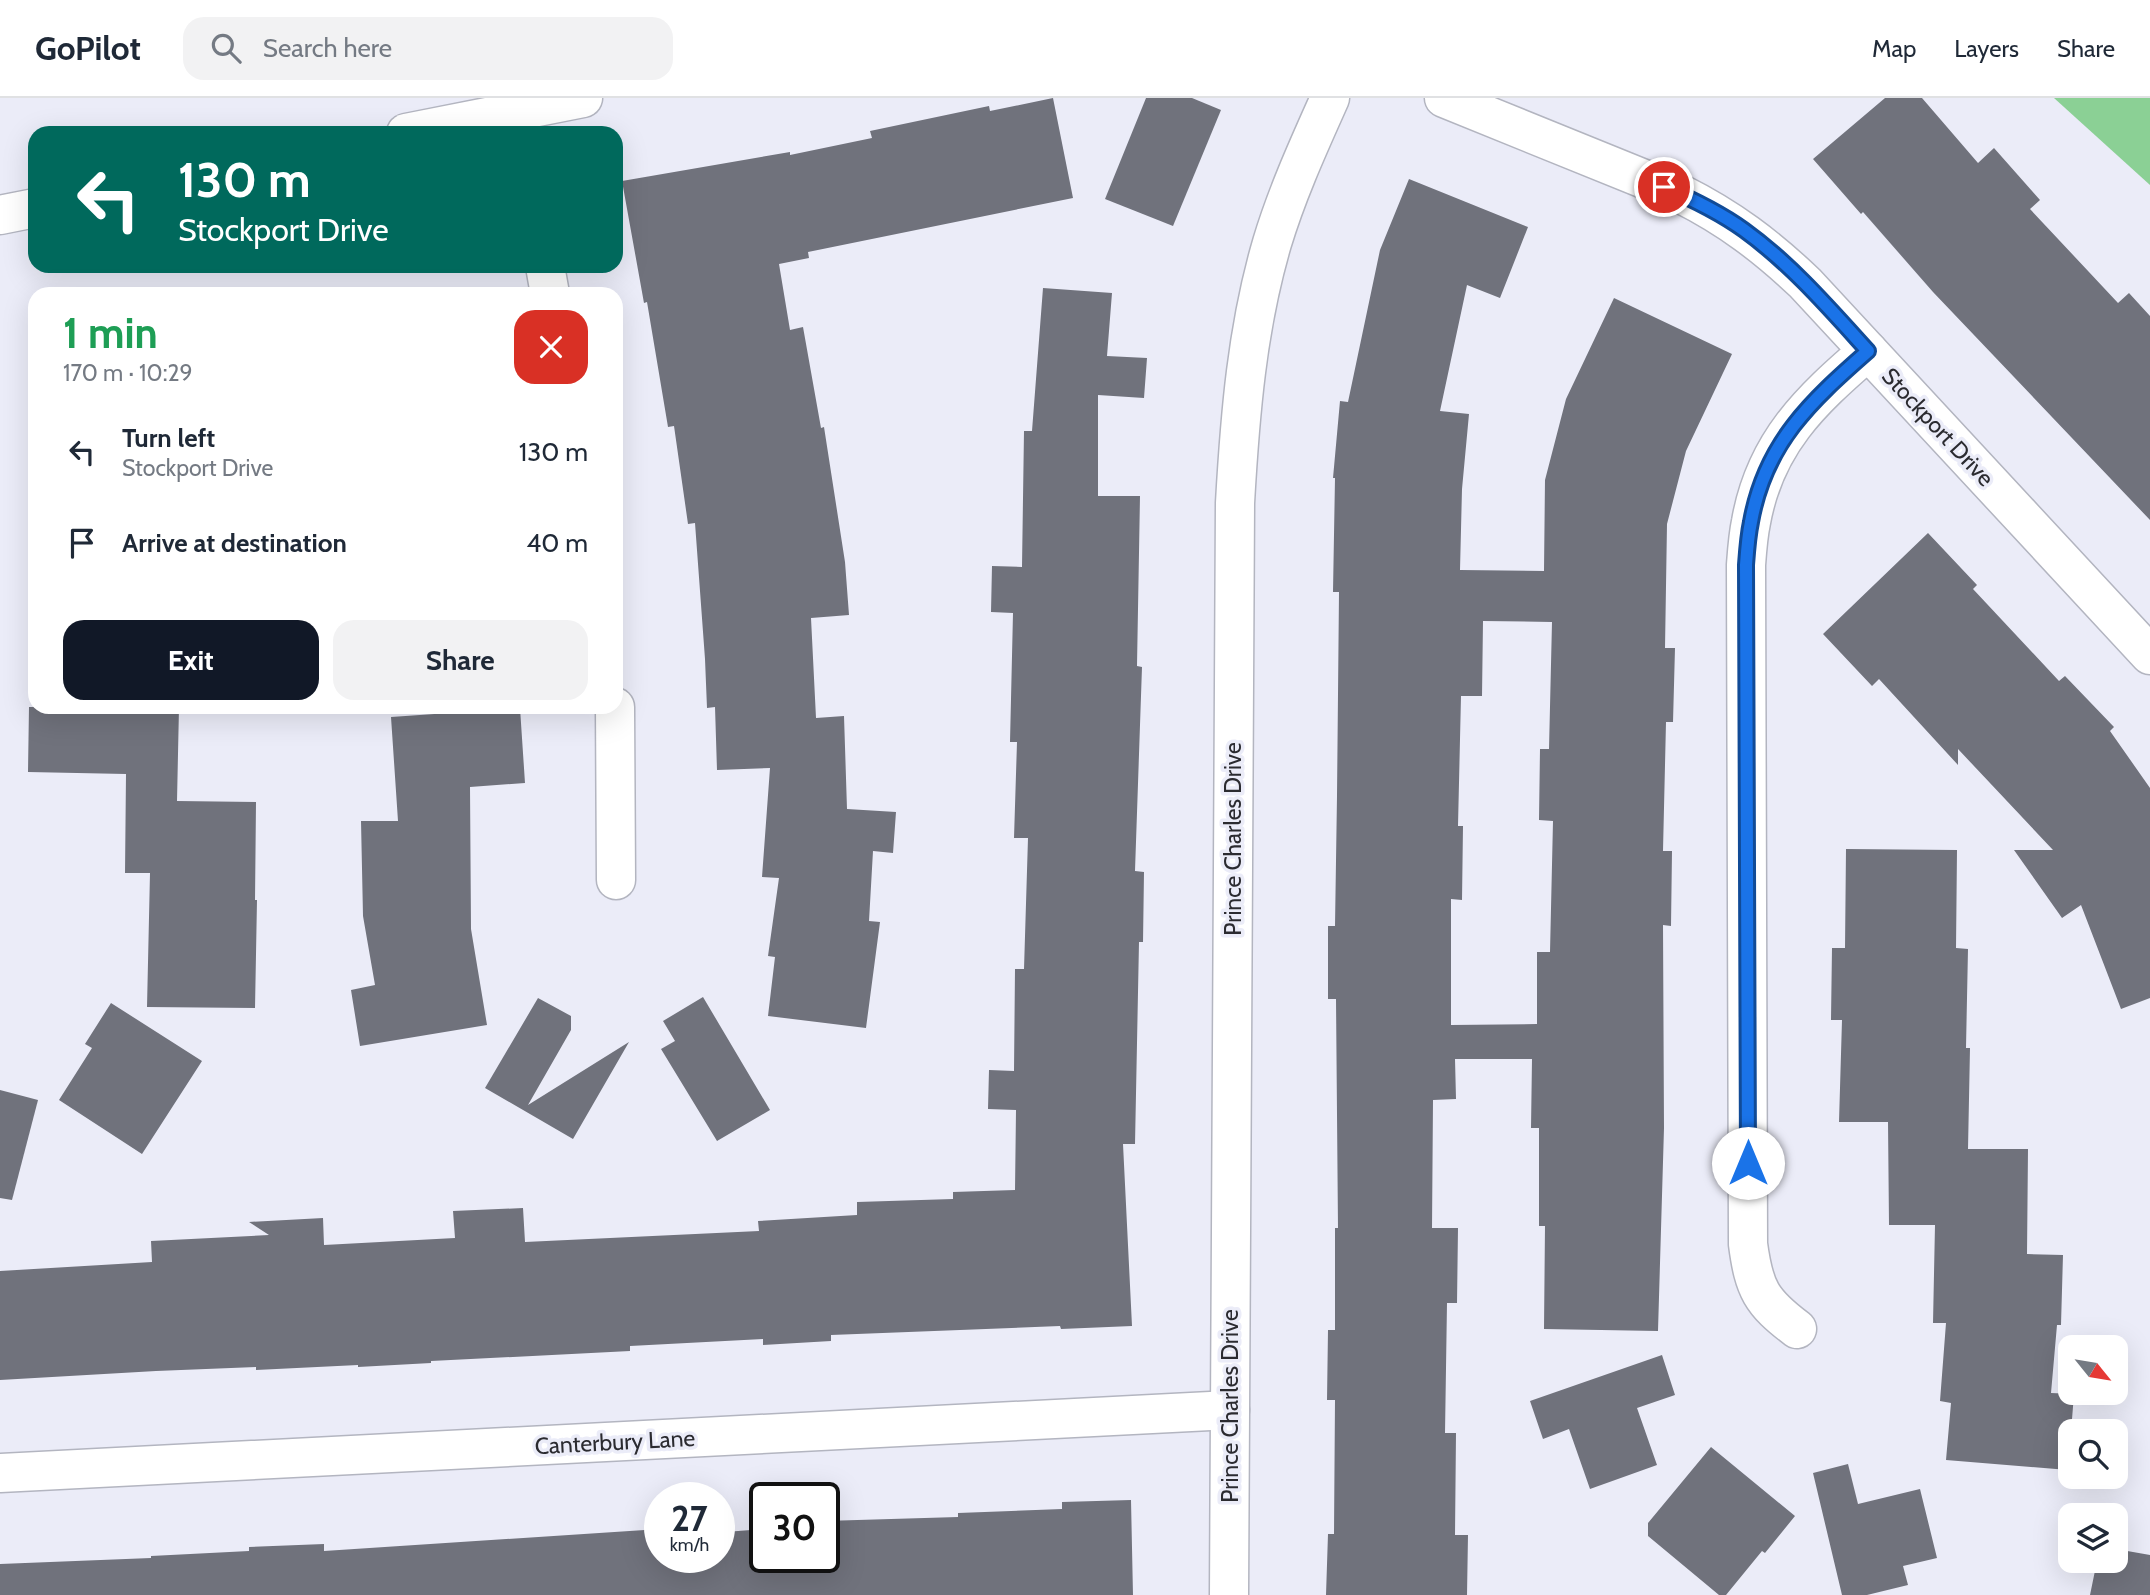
<!DOCTYPE html>
<meta charset="utf-8">
<style>
body{margin:0;font-family:Cabin,sans-serif;background:#f2f2f3;color:#1f2937;height:100vh;display:flex;flex-direction:column;font-size:26px;white-space:nowrap}
*{box-sizing:border-box;margin:0}
p{font-size:23px;color:#747a83}
.icon{flex:none;width:38px;height:38px;fill:none;stroke:currentColor;stroke-width:2;stroke-linecap:round;stroke-linejoin:round}
.map{position:relative;flex:1;overflow:hidden}
.sheet{position:absolute;left:28px;top:189px;width:595px;height:427px;display:flex;flex-direction:column;background:#fff;border-radius:21px;box-shadow:0 7px 28px #0002}
.sheet>*{flex:none}
.top-card{position:absolute;left:28px;top:28px;width:595px;height:147px;border-radius:21px;box-shadow:0 7px 28px #0002;background:#00695c;color:#fff;overflow:hidden}
.needle{width:46px;rotate:120deg}
.controls{position:absolute;left:2058px;top:1237px;display:grid;gap:14px}
.controls a{display:grid;place-items:center;width:70px;height:70px;border-radius:14px;background:#fff;box-shadow:0 7px 28px #0002;font-size:35px}
.speed{position:absolute;left:644px;top:1384px;display:flex;gap:14px;font-size:35px;font-weight:700;text-align:center}
.speed>*{display:grid;place-content:center;width:91px;height:91px;border-radius:50%;background:#fff;box-shadow:0 7px 28px #0002;line-height:1}
.speed small{font-size:18px;font-weight:400}
.speed .limit{border:4px solid #111;border-radius:10px;background:#fff;color:#111}
.pin{position:absolute;display:grid;place-items:center;width:60px;height:60px;color:#fff;margin:-30px;border:4px solid #fff;border-radius:50%;box-shadow:0 2px 7px #0007}
.me{position:absolute;width:77px;margin:-38px;rotate:0deg;stroke-linejoin:round;filter:drop-shadow(0 0 5px #0008)}
.turn{display:flex;align-items:center;gap:24px;height:147px;padding:0 35px;font-size:32px}
.turn .icon{width:91px;height:91px;stroke-width:2.5}
.turn b{display:block;font-size:49px;line-height:60px}
.round{display:grid;place-items:center;flex:none;width:74px;height:74px;border-radius:21px;background:#f2f2f3}
.summary{display:flex;align-items:center;justify-content:space-between;height:119px;padding:0 35px}
h1{font-size:42px;font-weight:700;line-height:52px;color:#1e9e55}
.button{display:flex;gap:14px;margin-top:auto;padding:14px 35px}
.button a{flex:1;height:80px;border-radius:21px;background:#111827;color:#fff;font-size:28px;font-weight:700;line-height:80px;text-align:center}
.button a+a{background:#f2f2f3;color:#1f2937}
ul{padding:0;list-style:none}
li{display:flex;align-items:center;gap:21px;height:91px;padding:0 35px}
li div{flex:1}
li b{display:block;font-size:26px}
li em{font-style:normal}
header{display:flex;align-items:center;gap:42px;box-sizing:border-box;height:98px;padding:0 35px;background:#fff;border-bottom:2px solid #e0e1e3}
header strong{font-size:33px}
nav{display:flex;gap:38px;margin-inline-start:auto;font-size:24px}
.search{width:490px;height:63px;background:#f2f2f3;display:flex;align-items:center;gap:18px;box-sizing:border-box;padding:0 24px;border-radius:21px;color:#747a83;font-size:26px}
.map>svg:first-child{display:block}
</style>
<header>
<strong>GoPilot</strong>
<div class="search"><svg class="icon" aria-label="search" viewBox="0 0 24 24"><circle cx="10" cy="10" r="6"/><path d="M15 15l6 6"/></svg>Search here</div>
<nav><a>Map</a><a>Layers</a><a>Share</a></nav>
</header>
<div class="map">
<svg width="2150" height="1497" viewBox="0 0 2150 1497">
<rect width="100%" height="100%" fill="#ebecf8"/>
<path fill="#8bd095" d="M 2054,0 L 2150,0 L 2150,87 Z"/>
<g fill="#70727c" fill-rule="evenodd">
<path d="M 1053,0 L 1073,100 L 808,154 L 809,160 L 779,166 L 790,232 L 803,229 L 821,330 L 824,329 L 845,464 L 849,517 L 811,520 L 816,620 L 844,618 L 847,711 L 896,714 L 893,755 L 873,753 L 869,823 L 880,824 L 866,930 L 768,918 L 775,859 L 768,858 L 779,780 L 762,779 L 770,670 L 717,672 L 715,609 L 707,610 L 705,561 L 695,425 L 688,426 L 674,328 L 668,329 L 647,204 L 644,205 L 622,83 L 790,54 L 790,57 L 872,40 L 870,33 L 989,8 L 990,13 Z"/>
<path d="M 1146,0 L 1192,0 L 1221,12 L 1173,128 L 1105,101 Z"/>
<path d="M 1885,0 L 1922,0 L 1978,65 L 1994,50 L 2040,102 L 2030,111 L 2118,205 L 2129,195 L 2150,218 L 2150,422 L 1933,194 L 1863,114 L 1861,116 L 1813,61 Z"/>
<path d="M 1409,81 L 1528,129 L 1500,200 L 1467,187 L 1440,313 L 1469,316 L 1462,391 L 1460,472 L 1544,473 L 1545,382 L 1566,301 L 1614,200 L 1732,256 L 1686,353 L 1667,426 L 1665,550 L 1675,550 L 1673,624 L 1666,624 L 1663,753 L 1672,753 L 1671,828 L 1663,827 L 1664,1030 L 1658,1233 L 1544,1231 L 1545,1128 L 1539,1128 L 1539,1030 L 1531,1030 L 1532,961 L 1455,961 L 1456,1001 L 1433,1002 L 1432,1130 L 1458,1130 L 1457,1205 L 1447,1205 L 1445,1335 L 1456,1335 L 1455,1437 L 1468,1437 L 1467,1497 L 1326,1497 L 1328,1436 L 1334,1436 L 1335,1302 L 1327,1302 L 1328,1232 L 1335,1232 L 1335,1130 L 1338,1130 L 1336,901 L 1328,901 L 1328,828 L 1335,828 L 1337,698 L 1339,494 L 1333,494 L 1335,380 L 1333,380 L 1340,303 L 1348,304 L 1380,152 ZM 1483,523 L 1552,524 L 1549,651 L 1540,651 L 1539,722 L 1553,723 L 1550,854 L 1537,854 L 1537,926 L 1451,927 L 1451,801 L 1462,802 L 1463,728 L 1458,728 L 1461,598 L 1482,598 Z"/>
<path d="M 1043,190 L 1112,195 L 1107,258 L 1147,260 L 1144,300 L 1098,297 L 1098,398 L 1140,398 L 1137,568 L 1142,569 L 1135,773 L 1144,774 L 1143,844 L 1139,844 L 1135,1046 L 1123,1046 L 1132,1228 L 1061,1231 L 1060,1228 L 831,1237 L 831,1243 L 763,1247 L 763,1241 L 630,1248 L 630,1253 L 431,1263 L 431,1265 L 358,1269 L 358,1267 L 256,1272 L 256,1269 L 156,1273 L 0,1282 L 0,1173 L 152,1164 L 151,1143 L 269,1137 L 249,1124 L 323,1120 L 324,1147 L 455,1140 L 453,1113 L 523,1110 L 525,1144 L 759,1133 L 758,1123 L 857,1117 L 857,1104 L 953,1101 L 953,1094 L 1015,1092 L 1016,1012 L 988,1011 L 989,972 L 1014,973 L 1015,871 L 1024,871 L 1028,740 L 1014,740 L 1017,644 L 1010,644 L 1013,515 L 991,514 L 992,468 L 1022,469 L 1024,333 L 1032,333 Z"/>
<path d="M 1928,435 L 1977,487 L 1973,491 L 2059,583 L 2065,578 L 2114,629 L 2110,633 L 2150,690 L 2150,900 L 2121,911 L 2081,807 L 2062,820 L 2014,752 L 2053,752 L 1958,651 L 1958,667 L 1879,581 L 1872,588 L 1823,536 Z"/>
<path d="M 29,609 L 179,609 L 177,703 L 256,704 L 255,802 L 257,802 L 255,910 L 147,909 L 150,775 L 125,775 L 126,676 L 28,674 Z"/>
<path d="M 520,610 L 525,685 L 470,689 L 471,831 L 487,927 L 360,948 L 351,892 L 375,887 L 363,818 L 361,723 L 398,723 L 391,619 Z"/>
<path d="M 1846,751 L 1957,752 L 1956,850 L 1968,851 L 1966,950 L 1970,950 L 1968,1051 L 2028,1051 L 2027,1156 L 2063,1157 L 2061,1227 L 2057,1227 L 2051,1295 L 2074,1296 L 2068,1372 L 1946,1362 L 1951,1305 L 1940,1303 L 1946,1225 L 1933,1225 L 1935,1127 L 1889,1127 L 1888,1024 L 1839,1024 L 1842,922 L 1831,922 L 1832,850 L 1845,850 Z"/>
<path d="M 703,899 L 770,1012 L 717,1043 L 661,951 L 675,943 L 663,923 Z"/>
<path d="M 538,900 L 571,918 L 571,932 L 528,1007 L 629,944 L 573,1041 L 485,990 Z"/>
<path d="M 111,905 L 202,963 L 142,1056 L 59,1002 L 92,950 L 85,946 Z"/>
<path d="M 0,992 L 38,1002 L 12,1102 L 0,1100 Z"/>
<path d="M 1662,1257 L 1675,1297 L 1637,1310 L 1657,1367 L 1590,1391 L 1569,1331 L 1543,1341 L 1530,1303 Z"/>
<path d="M 1711,1349 L 1795,1418 L 1765,1455 L 1762,1453 L 1726,1497 L 1719,1497 L 1648,1438 L 1648,1425 Z"/>
<path d="M 1848,1366 L 1858,1406 L 1920,1391 L 1937,1460 L 1903,1468 L 1908,1487 L 1867,1497 L 1842,1497 L 1813,1375 Z"/>
<path d="M 1131,1402 L 1133,1497 L 0,1497 L 0,1466 L 151,1460 L 151,1458 L 249,1453 L 249,1449 L 324,1446 L 324,1453 L 660,1431 L 660,1460 L 719,1460 L 719,1428 L 725,1428 L 725,1434 L 765,1431 L 765,1460 L 824,1460 L 824,1423 L 958,1419 L 958,1415 L 1062,1411 L 1062,1404 Z"/>
<path d="M 2116,1451 L 2150,1457 L 2150,1497 L 2090,1497 L 2097,1463 L 2116,1463 Z"/>
</g>
<g fill="none" stroke-linecap="round" stroke-linejoin="round">
<defs>
<g id="minor">
<path d="M 1444,0 L 1681,96 C 1729,120 1766,148 1805,185 L 2150,557"/>
<path d="M 406,35 L 583,0"/>
<path d="M 0,117 L 35,110"/>
<path d="M 545,168 L 550,196"/>
<path d="M 615,609 L 616,782"/>
<path d="M 1797,1231 C 1761,1204 1754,1191 1748,1146 L 1746,467 C 1747,453 1748,438 1751,424 C 1765,345 1810,303 1868,253"/>
<path d="M 0,1375 L 1230,1312"/>
<path d="M 1229,1497 L 1235,405 C 1240,317 1247,230 1272,145 C 1287,95 1309,47 1330,0"/>
</g>
</defs>
<use href="#minor" stroke="#b3b5c0" stroke-width="41"/>
<use href="#minor" stroke="#fff" stroke-width="38"/>
</g>
<g fill="none" stroke-linecap="round" stroke-linejoin="round">
<defs>
<path id="route" d="M 1664,89 C 1692,101 1719,114 1744,132 C 1791,166 1829,210 1868,253 C 1811,303 1765,345 1751,424 C 1748,438 1747,453 1746,467 L 1748,1065"/>
</defs>
<use href="#route" stroke="#114b97" stroke-width="18"/>
<use href="#route" stroke="#1a73e8" stroke-width="12"/>
</g>
<g text-anchor="middle" dominant-baseline="central" stroke-width="7" stroke-linejoin="round" paint-order="stroke">
<g font-size="23" fill="#2b2b30" stroke="#ebecf8">
<text transform="translate(1938 329) rotate(47)">Stockport Drive</text>
<text transform="translate(1233 741) rotate(-90)">Prince Charles Drive</text>
<text transform="translate(1230 1308) rotate(-90)">Prince Charles Drive</text>
<text transform="translate(615 1344) rotate(-3)">Canterbury Lane</text>
</g>
</g>
</svg>
<div class="controls">
<a><svg class="needle" viewBox="-14 -14 28 28"><path d="M0-13l5 13h-10z" fill="#e53935"/><path d="M0 13l5-13h-10z" fill="#747a83"/></svg></a>
<a><svg class="icon" aria-label="search" viewBox="0 0 24 24"><circle cx="10" cy="10" r="6"/><path d="M15 15l6 6"/></svg></a>
<a><svg class="icon" aria-label="layers" viewBox="0 0 24 24"><path d="M12 4l9 5-9 5-9-5zM3 14l9 5 9-5"/></svg></a>
</div>
<div class="speed"><div>27<small>km/h</small></div><div class="limit">30</div></div>
<div class="pin" style="left:1664px;top:89px;background:#d93025"><svg class="icon" aria-label="arrive" viewBox="0 0 24 24"><path d="M6 21V4h12l-3 4 3 4H6"/></svg></div>
<svg class="me" style="left:1748px;top:1065px" viewBox="-20 -20 40 40"><circle r="19" fill="#fff"/><path d="M0-13L10 11 0 6-10 11z" fill="#1a73e8"/></svg>
<div class="top-card">
<div class="turn"><svg class="icon" aria-label="left" viewBox="0 0 24 24"><path d="M17 20v-9H6M10 6l-5 5 5 5"/></svg><div><b>130 m</b>Stockport Drive</div></div>
</div>
<section class="sheet">
<div class="summary"><div><h1>1 min</h1><p>170 m · 10:29</p></div><a class="round" style="background:#d93025;color:#fff"><svg class="icon" aria-label="close" viewBox="0 0 24 24"><path d="M6 6l12 12M18 6L6 18"/></svg></a></div>
<ul>
<li><svg class="icon" aria-label="left" viewBox="0 0 24 24"><path d="M17 20v-9H6M10 6l-5 5 5 5"/></svg><div><b>Turn left</b><p>Stockport Drive</p></div><em>130 m</em></li>
<li><svg class="icon" aria-label="arrive" viewBox="0 0 24 24"><path d="M6 21V4h12l-3 4 3 4H6"/></svg><div><b>Arrive at destination</b></div><em>40 m</em></li>
</ul>
<div class="button"><a>Exit</a><a>Share</a></div>
</section>
</div>
